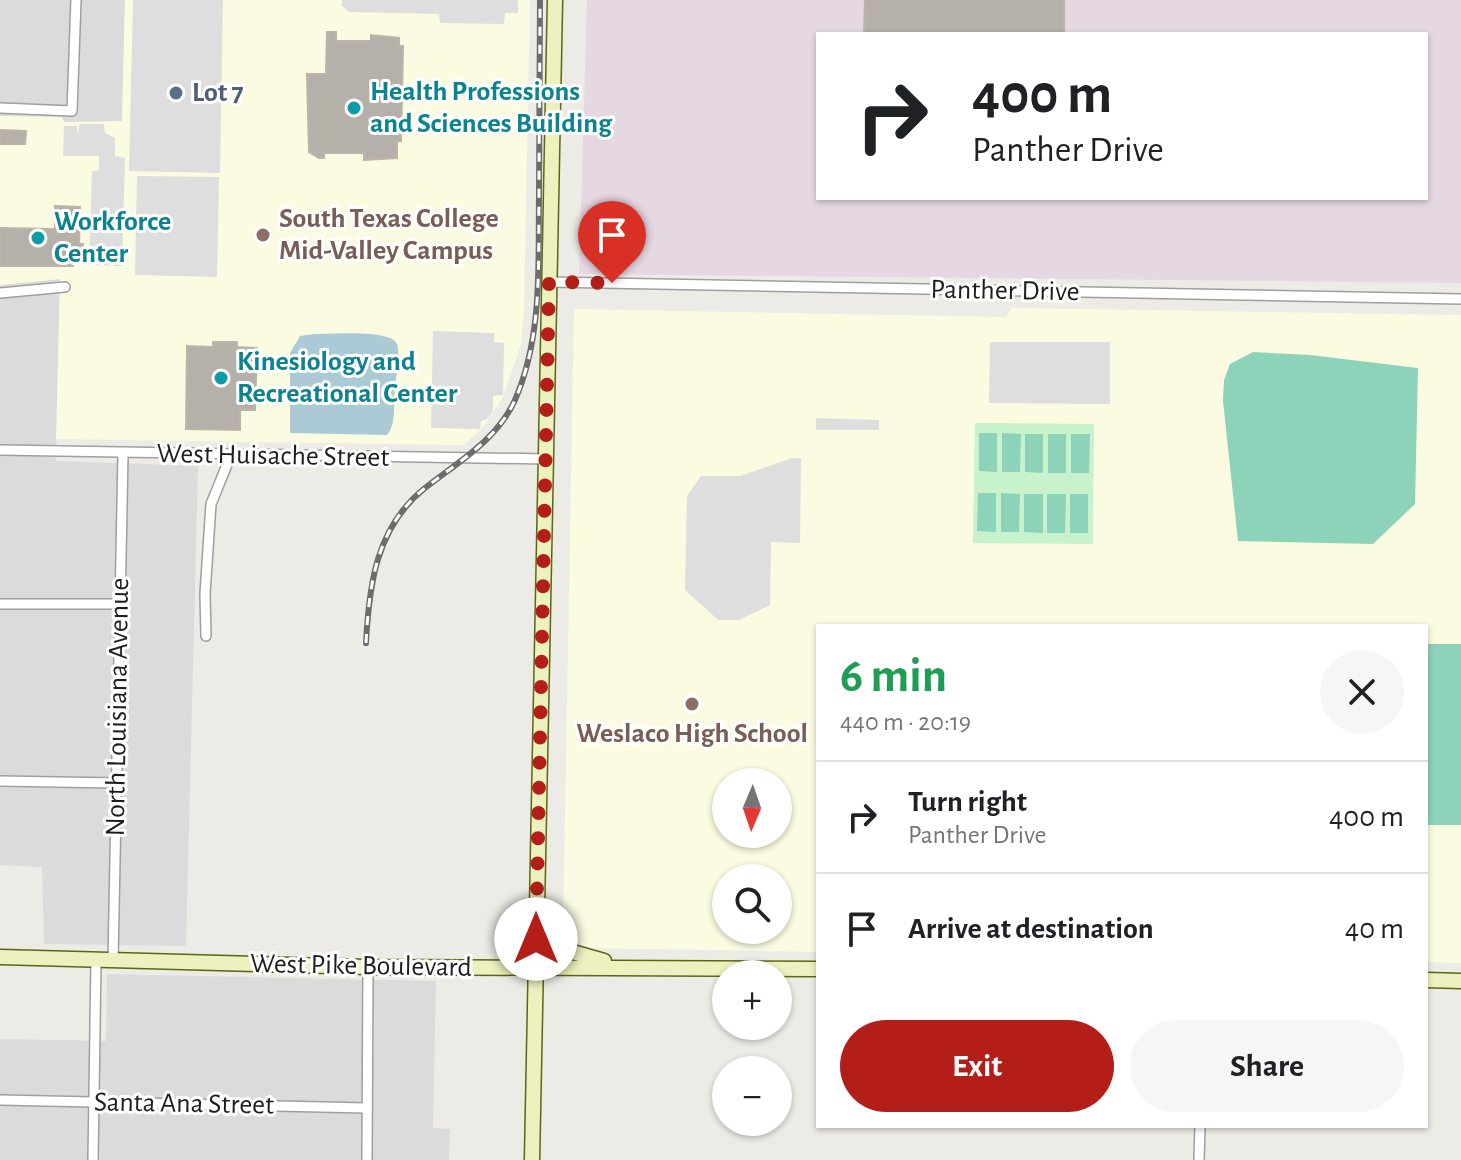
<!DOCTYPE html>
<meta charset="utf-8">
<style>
body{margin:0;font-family:"Alegreya Sans",sans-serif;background:#f6f6f6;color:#202124;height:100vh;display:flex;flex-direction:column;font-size:30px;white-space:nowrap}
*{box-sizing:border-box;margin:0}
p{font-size:26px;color:#757577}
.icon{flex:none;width:44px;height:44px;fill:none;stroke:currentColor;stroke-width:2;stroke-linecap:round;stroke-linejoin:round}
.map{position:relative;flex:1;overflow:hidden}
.sheet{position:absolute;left:816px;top:624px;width:612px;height:504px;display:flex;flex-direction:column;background:#fff;border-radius:0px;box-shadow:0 2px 6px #0004}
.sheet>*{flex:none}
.guide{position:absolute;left:816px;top:32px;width:612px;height:168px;border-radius:0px;box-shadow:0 2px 6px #0004;background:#fff;color:#202124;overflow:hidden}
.needle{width:52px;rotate:182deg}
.controls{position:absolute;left:712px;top:768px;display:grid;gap:16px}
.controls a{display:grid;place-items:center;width:80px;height:80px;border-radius:50%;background:#fff;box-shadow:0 2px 6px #0004;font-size:40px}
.pin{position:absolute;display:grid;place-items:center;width:68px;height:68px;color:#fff;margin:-82px -34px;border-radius:50% 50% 50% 0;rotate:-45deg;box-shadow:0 0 8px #0007}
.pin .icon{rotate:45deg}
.me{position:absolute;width:88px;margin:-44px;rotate:0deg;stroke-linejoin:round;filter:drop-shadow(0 0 6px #0008)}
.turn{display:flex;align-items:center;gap:28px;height:168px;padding:0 24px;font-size:36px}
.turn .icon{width:104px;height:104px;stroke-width:2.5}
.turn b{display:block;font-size:56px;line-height:68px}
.round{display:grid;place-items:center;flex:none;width:84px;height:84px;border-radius:42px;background:#f6f6f6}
.head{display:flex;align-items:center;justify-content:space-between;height:136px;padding:0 24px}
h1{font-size:48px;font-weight:600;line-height:60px;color:#1e9e55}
.cta{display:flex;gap:16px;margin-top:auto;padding:16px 24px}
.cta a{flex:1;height:92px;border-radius:48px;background:#b31e19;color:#fff;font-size:32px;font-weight:600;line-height:92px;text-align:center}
.cta a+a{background:#f6f6f6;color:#202124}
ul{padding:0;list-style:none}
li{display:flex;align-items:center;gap:24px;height:112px;padding:0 24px;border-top:2px solid #e0e0e0}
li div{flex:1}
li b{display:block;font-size:30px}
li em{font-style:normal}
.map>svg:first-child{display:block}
</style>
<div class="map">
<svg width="1461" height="1160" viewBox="0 0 1461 1160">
<rect width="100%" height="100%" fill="#edebe5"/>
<g fill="#dcdbdb">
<path d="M 0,0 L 125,0 L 122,122 L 64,122 L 61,117 L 0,116 Z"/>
<path d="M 60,279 L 56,461 L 198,466 L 186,946 L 44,944 L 42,867 L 0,865 L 0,285 Z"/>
<path d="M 107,974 L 436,981 L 433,1128 L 450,1129 L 449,1160 L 0,1160 L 0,1039 L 106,1041 Z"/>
</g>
<path fill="#e6d8e3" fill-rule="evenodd" d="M 587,0 L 1461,0 L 1461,283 L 579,274 ZM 818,34 L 1426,34 L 1426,198 L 818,198 Z"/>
<g fill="#fafbe1" fill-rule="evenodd">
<path d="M 125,0 L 530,0 L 524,309 L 521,344 L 503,397 L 484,426 L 464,445 L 56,439 L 60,279 L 0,285 L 0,116 L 62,117 L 64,122 L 122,121 Z"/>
<path d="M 1012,308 L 1461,315 L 1461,963 L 1426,962 L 1426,626 L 818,626 L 818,952 L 583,948 L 563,929 L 574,309 L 1006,317 ZM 726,782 L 778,782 L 778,834 L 726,834 ZM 726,878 L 778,878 L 778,930 L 726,930 Z"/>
</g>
<path fill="#c7f2cc" d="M 975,423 L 1094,424 L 1093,544 L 973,543 Z"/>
<g fill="#8dd3ba">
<path d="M 1253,352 L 1310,355 L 1418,368 L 1415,504 L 1373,544 L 1238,541 L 1223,401 L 1224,380 L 1230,364 Z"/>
<path d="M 979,433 L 997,433 L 997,472 L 979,471 Z"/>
<path d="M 1002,433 L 1021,434 L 1020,472 L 1002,472 Z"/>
<path d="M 1025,434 L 1043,434 L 1043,473 L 1025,472 Z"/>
<rect x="1048" y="434" width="18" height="39"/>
<path d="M 1071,434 L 1090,434 L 1089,473 L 1071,473 Z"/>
<path d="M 978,493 L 996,493 L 996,532 L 977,531 Z"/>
<path d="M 1001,493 L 1020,494 L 1019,532 L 1001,532 Z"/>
<path d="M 1024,494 L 1043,494 L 1043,533 L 1024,532 Z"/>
<path d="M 1047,494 L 1066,494 L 1065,533 L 1047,533 Z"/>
<rect x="1070" y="494" width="18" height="39"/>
<rect x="1426" y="644" width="35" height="181"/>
</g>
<g fill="#dedede">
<path d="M 133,0 L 223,0 L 220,173 L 129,171 Z"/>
<path d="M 342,0 L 518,0 L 518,13 L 505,13 L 504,24 L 440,23 L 439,14 L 349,12 L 342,6 Z"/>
<path d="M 80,124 L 104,124 L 105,133 L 115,138 L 115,156 L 125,158 L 122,266 L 89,265 L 92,171 L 99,170 L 99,156 L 63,156 L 64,126 L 77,126 L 78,134 Z"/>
<path d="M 137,176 L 219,177 L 217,277 L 135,275 Z"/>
<path d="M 433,331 L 494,333 L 494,342 L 504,343 L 503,395 L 493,396 L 493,411 L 487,419 L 481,421 L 480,429 L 431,428 Z"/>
<path d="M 990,342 L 1110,342 L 1110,404 L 989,403 Z"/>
<path d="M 816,418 L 879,420 L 879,430 L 816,430 Z"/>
<path d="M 792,458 L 801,458 L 800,543 L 771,542 L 770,605 L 739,620 L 718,620 L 685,590 L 687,496 L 701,476 L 740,476 Z"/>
</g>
<path fill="#abcad6" d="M 314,334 C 329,334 392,329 397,344 C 401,355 396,375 395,387 C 393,402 397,424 387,435 L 290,433 L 290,353 L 300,336 Z"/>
<g fill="#b6b0ab" stroke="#bdb3a9" stroke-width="2">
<path d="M 865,0 L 1064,0 L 1064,34 L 864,34 Z"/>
<path d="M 327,32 L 336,32 L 336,41 L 371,41 L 371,35 L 399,38 L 399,46 L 403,46 L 401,141 L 397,141 L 397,158 L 364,160 L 364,153 L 324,153 L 324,158 L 319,158 L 309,152 L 307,74 L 326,74 Z"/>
<path d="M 0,130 L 26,131 L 25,144 L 0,144 Z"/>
<path d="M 55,206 L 80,207 L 79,244 L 83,244 L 82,257 L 74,257 L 73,266 L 0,266 L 0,228 L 55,229 Z"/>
<path d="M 213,342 L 237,342 L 237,347 L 257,348 L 255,410 L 240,410 L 240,430 L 186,429 L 187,346 L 213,347 Z"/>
</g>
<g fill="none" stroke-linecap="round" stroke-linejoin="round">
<defs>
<g id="street">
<path d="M 0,108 L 72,111 L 76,0"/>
<path d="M 549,282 L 1461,299"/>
<path d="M 0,293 L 65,287"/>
<path d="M 0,450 L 546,459"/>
<path d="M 0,604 L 121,604"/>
<path d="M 206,636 L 205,594 L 211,504 L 231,455"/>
<path d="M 0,781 L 116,783"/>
<path d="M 113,961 L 123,454"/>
<path d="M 0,1100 L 367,1108"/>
<path d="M 93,1160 L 96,961"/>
<path d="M 367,1160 L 368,967"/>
<path d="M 1199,1160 L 1200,1126"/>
</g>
<g id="secondary">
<path d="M 536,910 L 562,949 L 604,961"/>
<path d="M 0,957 L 368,967 L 818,969"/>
<path d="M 1426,980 L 1461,981"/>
<path d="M 532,1160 L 555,0"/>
</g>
</defs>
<use href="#street" stroke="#9f9f9f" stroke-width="12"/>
<use href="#secondary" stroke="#5b6712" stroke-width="17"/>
<use href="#street" stroke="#fff" stroke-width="9"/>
<use href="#secondary" stroke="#edf1bf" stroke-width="14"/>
<defs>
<path id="rail" d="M 366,643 C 369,585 376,527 425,488 C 458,462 497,440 515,400 C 543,336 538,264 539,195 C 539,130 540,65 540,0"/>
</defs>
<use href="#rail" stroke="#6c6c6c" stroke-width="6"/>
<use href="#rail" stroke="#fff" stroke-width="3" stroke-dasharray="9" stroke-linecap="butt"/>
</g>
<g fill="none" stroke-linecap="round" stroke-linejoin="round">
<path stroke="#b31e19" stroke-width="14" stroke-dasharray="0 25.2" d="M 536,939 L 549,282 L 612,283"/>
</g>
<circle fill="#5c6f8a" stroke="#fff" stroke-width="3" cx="176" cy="93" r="8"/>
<g fill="#0f9aa8" stroke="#fff" stroke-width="3">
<circle cx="354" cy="108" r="8"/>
<circle cx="38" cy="238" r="8"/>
<circle cx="221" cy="378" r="8"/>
</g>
<g fill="#8d6e63" stroke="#fff" stroke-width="3">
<circle cx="263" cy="235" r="8"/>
<circle cx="692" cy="704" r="8"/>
</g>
<g text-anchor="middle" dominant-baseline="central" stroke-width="6" stroke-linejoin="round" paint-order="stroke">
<g font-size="28" font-weight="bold" fill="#0d838f" stroke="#fff" text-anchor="start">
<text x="370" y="92">Health Professions<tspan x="370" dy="32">and Sciences Building</tspan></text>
<text x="54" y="222">Workforce<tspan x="54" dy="32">Center</tspan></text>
<text x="237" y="362">Kinesiology and<tspan x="237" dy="32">Recreational Center</tspan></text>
</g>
<g font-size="28" font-weight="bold" fill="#4e5e75" stroke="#fff" text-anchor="start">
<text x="192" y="93">Lot 7</text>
</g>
<g font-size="28" font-weight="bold" fill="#785e54" stroke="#fff" text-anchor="start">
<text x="279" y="219">South Texas College<tspan x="279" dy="32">Mid-Valley Campus</tspan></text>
<text x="692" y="734" text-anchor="middle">Weslaco High School</text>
</g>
<g font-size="28" fill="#1e1e1e" stroke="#fff">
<text transform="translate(1005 291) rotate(1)">Panther Drive</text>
<text transform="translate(273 456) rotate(1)">West Huisache Street</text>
<text transform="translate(118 707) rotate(-89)">North Louisiana Avenue</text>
<text transform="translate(361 966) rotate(1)">West Pike Boulevard</text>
<text transform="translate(184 1104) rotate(1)">Santa Ana Street</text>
</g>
</g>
</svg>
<div class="controls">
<a><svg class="needle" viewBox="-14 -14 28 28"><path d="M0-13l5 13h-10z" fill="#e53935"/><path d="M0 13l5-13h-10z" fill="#757577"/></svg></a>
<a><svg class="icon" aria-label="search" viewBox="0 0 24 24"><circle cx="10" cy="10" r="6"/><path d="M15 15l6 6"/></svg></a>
<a>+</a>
<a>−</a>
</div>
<div class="pin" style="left:612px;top:283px;background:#d93025"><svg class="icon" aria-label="arrive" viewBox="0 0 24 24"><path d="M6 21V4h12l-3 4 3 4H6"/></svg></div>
<svg class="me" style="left:536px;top:939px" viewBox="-20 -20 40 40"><circle r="19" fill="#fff"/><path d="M0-13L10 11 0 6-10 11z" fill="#b31e19"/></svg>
<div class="guide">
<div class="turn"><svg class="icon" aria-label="right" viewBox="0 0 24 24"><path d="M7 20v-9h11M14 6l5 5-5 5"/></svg><div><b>400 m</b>Panther Drive</div></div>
</div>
<section class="sheet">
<div class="head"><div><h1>6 min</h1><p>440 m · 20:19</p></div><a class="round"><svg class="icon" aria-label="close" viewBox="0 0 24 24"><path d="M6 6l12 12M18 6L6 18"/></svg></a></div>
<ul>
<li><svg class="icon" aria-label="right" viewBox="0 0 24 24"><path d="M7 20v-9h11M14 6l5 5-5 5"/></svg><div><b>Turn right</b><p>Panther Drive</p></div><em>400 m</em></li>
<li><svg class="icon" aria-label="arrive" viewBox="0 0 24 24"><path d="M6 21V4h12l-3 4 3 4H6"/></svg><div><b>Arrive at destination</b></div><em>40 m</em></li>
</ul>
<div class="cta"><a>Exit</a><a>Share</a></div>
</section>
</div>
